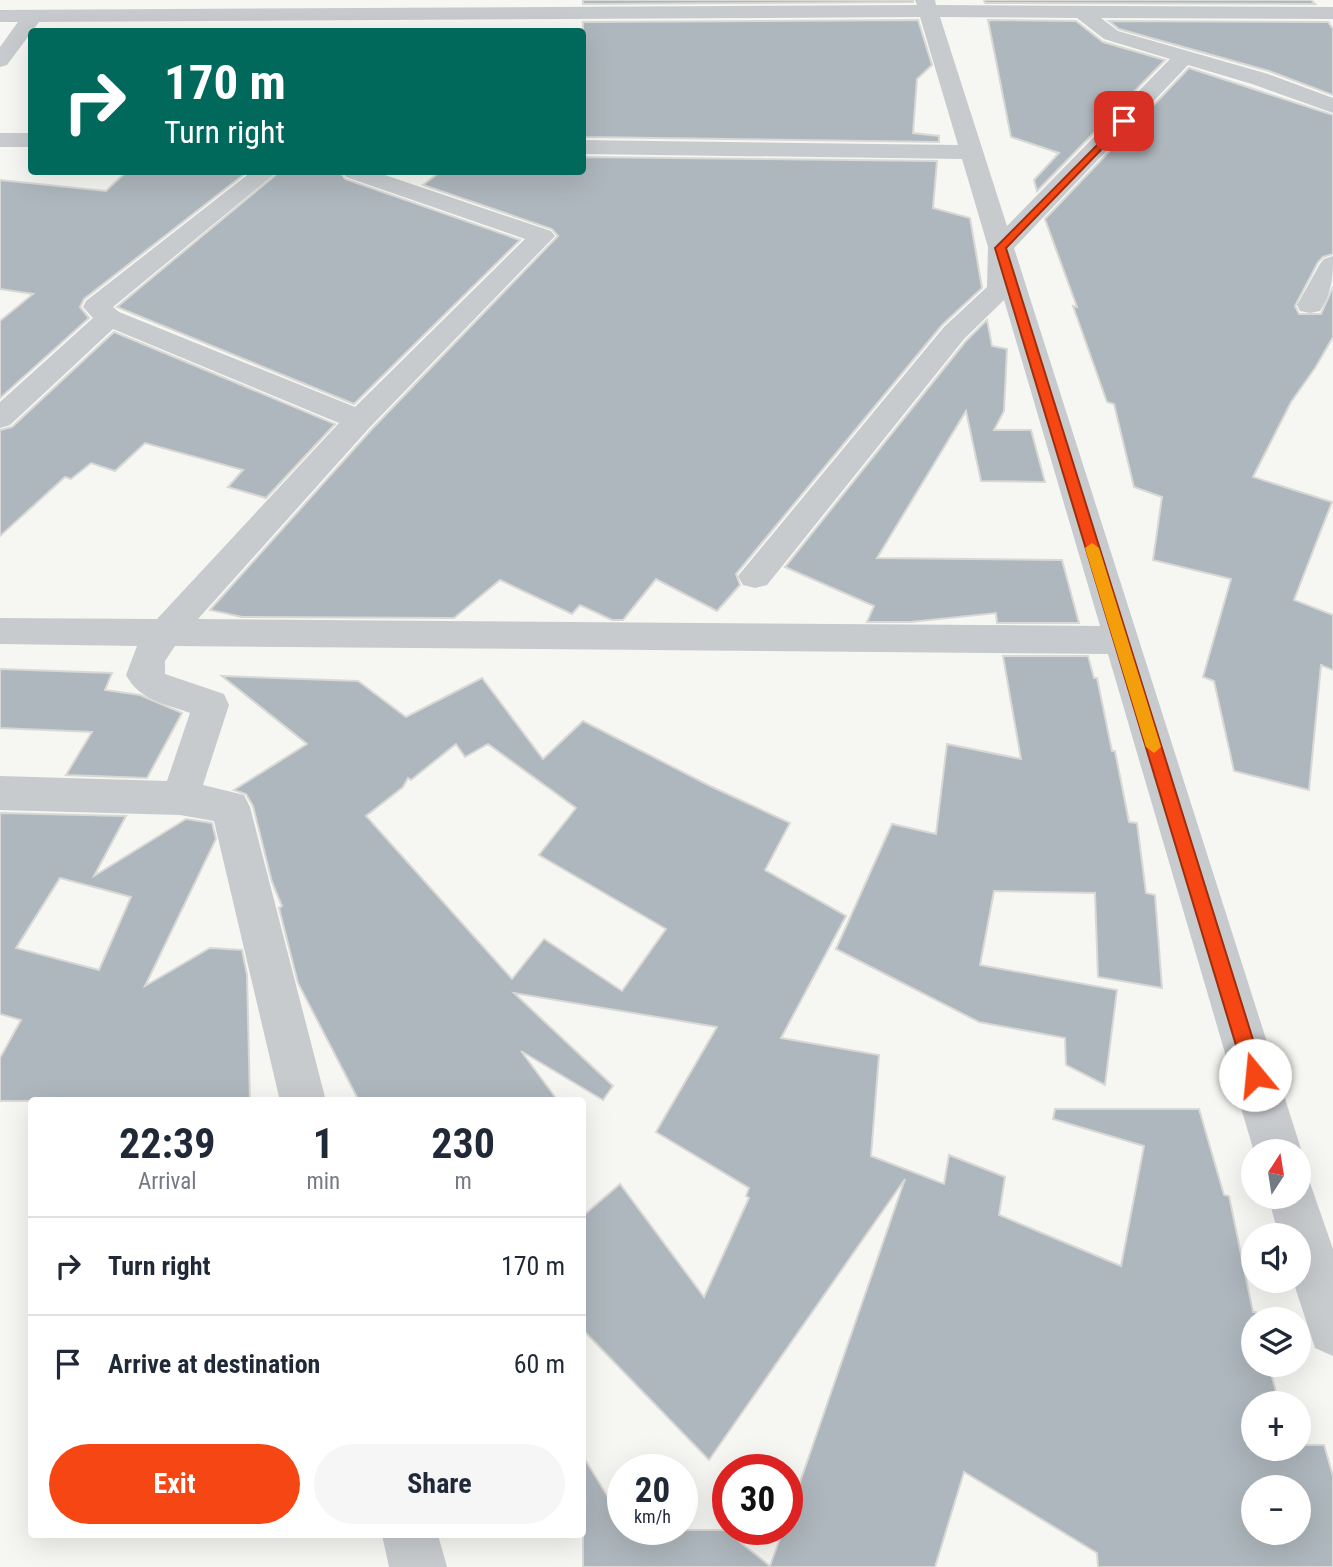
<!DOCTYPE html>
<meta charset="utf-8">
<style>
body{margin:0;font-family:"Roboto Condensed",sans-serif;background:#f6f6f7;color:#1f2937;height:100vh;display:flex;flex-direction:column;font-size:26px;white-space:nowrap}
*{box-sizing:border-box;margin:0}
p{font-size:23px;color:#747a83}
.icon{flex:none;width:38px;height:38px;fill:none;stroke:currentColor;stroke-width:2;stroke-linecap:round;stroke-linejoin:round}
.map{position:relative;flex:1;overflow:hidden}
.panel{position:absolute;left:28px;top:1097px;width:558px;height:441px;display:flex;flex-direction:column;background:#fff;border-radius:7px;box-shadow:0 7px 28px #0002}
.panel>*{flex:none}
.hud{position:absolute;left:28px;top:28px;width:558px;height:147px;border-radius:7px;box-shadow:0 7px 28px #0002;background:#00695c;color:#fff;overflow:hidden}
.needle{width:46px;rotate:12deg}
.tools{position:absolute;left:1241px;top:1139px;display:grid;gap:14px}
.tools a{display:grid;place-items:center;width:70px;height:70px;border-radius:50%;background:#fff;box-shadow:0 7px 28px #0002;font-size:35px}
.speed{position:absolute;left:607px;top:1454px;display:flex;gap:14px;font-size:35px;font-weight:700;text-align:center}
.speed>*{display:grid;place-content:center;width:91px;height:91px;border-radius:50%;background:#fff;box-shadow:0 7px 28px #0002;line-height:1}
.speed small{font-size:18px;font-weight:400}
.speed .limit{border:10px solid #d22;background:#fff;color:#111}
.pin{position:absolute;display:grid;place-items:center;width:60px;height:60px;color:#fff;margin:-30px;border-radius:14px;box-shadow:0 4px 10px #0006}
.me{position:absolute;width:77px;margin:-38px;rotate:343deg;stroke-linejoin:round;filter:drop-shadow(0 0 5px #0008)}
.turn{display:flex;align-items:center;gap:24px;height:147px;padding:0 21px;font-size:32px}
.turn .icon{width:91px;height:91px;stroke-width:2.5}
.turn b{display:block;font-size:49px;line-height:60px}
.eta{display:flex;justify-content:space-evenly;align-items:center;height:119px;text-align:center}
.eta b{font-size:42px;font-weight:700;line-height:49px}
.cta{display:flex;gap:14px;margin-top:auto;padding:14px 21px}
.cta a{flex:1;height:80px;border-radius:42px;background:#f54613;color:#fff;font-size:28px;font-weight:700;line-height:80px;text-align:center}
.cta a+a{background:#f6f6f7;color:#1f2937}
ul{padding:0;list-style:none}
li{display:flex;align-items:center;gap:21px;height:98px;padding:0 21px;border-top:2px solid #e0e1e3}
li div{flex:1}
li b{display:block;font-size:26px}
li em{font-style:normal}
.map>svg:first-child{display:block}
</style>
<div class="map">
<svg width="1333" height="1567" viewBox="0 0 1333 1567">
<rect width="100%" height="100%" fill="#f6f6f2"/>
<g fill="#aeb7bd" stroke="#d8d8d5" stroke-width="2" fill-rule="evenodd">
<path d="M 583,0 L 913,0 L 913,2 L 583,4 Z"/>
<path d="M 984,0 L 1311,0 L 1315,4 L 985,3 Z"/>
<path d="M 918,20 L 932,65 L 917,79 L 913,133 L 939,136 L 939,142 L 583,137 L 583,22 Z"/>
<path d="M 988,20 L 1076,21 L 1103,42 L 1165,60 L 1037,191 L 1034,180 L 1059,153 L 1011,137 Z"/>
<path d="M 1109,21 L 1328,22 L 1333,29 L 1333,95 L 1269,71 L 1119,29 Z"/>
<path d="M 1189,68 L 1333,115 L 1333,254 L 1323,257 L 1318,262 L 1295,306 L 1299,314 L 1321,314 L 1333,287 L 1333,337 L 1315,368 L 1291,402 L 1253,477 L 1332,502 L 1294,600 L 1333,615 L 1333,670 L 1321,665 L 1309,790 L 1234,771 L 1214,681 L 1203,677 L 1231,579 L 1153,560 L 1162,497 L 1134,487 L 1114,404 L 1107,402 L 1073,306 L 1077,307 L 1045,219 Z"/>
<path d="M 583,157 L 937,161 L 933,208 L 970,218 L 982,288 L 942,325 L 736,574 L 740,585 L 717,611 L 656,579 L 623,620 L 612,620 L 580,605 L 572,614 L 500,580 L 454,618 L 242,617 L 210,610 L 372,429 L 558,236 L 552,229 L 423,185 L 440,172 L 583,172 Z"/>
<path d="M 126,172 L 247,172 L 84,299 L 80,307 L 89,318 L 0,398 L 0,321 L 33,294 L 0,289 L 0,180 L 106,191 Z"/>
<path d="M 279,172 L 340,172 L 345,179 L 520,240 L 354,404 L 117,307 Z"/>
<path d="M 987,320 L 992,346 L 1007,349 L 1004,411 L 994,430 L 1031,430 L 1045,482 L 981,481 L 966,411 L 877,558 L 1062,560 L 1079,623 L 997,623 L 996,613 L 910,622 L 867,622 L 874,606 L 785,567 L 966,341 Z"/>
<path d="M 114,332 L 335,424 L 266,498 L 228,487 L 243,470 L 145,443 L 115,471 L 91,463 L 71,479 L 65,477 L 0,536 L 0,430 L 12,427 Z"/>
<path d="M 1003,656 L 1088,656 L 1094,678 L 1097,678 L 1112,751 L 1115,751 L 1129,822 L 1137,823 L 1146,893 L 1155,895 L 1162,988 L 1098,977 L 1095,893 L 994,891 L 980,965 L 1117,990 L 1105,1085 L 1066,1065 L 1065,1038 L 979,1022 L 836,949 L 892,824 L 936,834 L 947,744 L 1021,759 Z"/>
<path d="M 0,669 L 112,673 L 105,690 L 140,695 L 182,713 L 147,778 L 66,775 L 92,732 L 0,728 Z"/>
<path d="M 222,676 L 358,681 L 406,717 L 482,678 L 543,759 L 583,721 L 710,786 L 790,823 L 765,870 L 846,916 L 781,1038 L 879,1055 L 871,1156 L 944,1184 L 949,1155 L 1005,1177 L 999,1215 L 1121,1266 L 1144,1146 L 1053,1119 L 1055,1109 L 1199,1109 L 1224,1195 L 1229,1196 L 1253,1312 L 1256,1312 L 1258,1320 L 1253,1320 L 1253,1365 L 1269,1365 L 1279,1404 L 1253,1404 L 1253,1449 L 1298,1449 L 1298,1445 L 1324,1445 L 1333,1476 L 1333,1567 L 1098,1567 L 1097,1553 L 964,1472 L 935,1567 L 583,1567 L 583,1456 L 623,1522 L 623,1530 L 725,1530 L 770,1566 L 783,1530 L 788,1530 L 788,1517 L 905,1179 L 709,1460 L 583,1330 L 583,1216 L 620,1184 L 704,1297 L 749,1198 L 746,1196 L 749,1188 L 656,1132 L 717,1027 L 514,993 L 613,1086 L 603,1100 L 521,1051 L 558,1101 L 359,1101 L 298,983 L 279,908 L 282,906 L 272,882 L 253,806 L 246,794 L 234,790 L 307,744 ZM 456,744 L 465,757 L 488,744 L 576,808 L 539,855 L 666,929 L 622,991 L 544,939 L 512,979 L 366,816 L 403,787 L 408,778 L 411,780 ZM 1253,1488 L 1298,1488 L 1298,1533 L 1253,1533 Z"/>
<path d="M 0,813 L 126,816 L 94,876 L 186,819 L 212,823 L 216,839 L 145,986 L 210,948 L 242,950 L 247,975 L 250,1101 L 0,1101 L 0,1058 L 21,1020 L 0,1014 ZM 60,878 L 131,897 L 99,970 L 16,948 Z"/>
</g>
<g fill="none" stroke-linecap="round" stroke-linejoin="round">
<g fill="#c8cbce" fill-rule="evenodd">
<path d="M 915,0 L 935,0 L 936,5 L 1333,7 L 1333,19 L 1101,18 L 1118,31 L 1268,74 L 1333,98 L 1333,113 L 1252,84 L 1188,65 L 1014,248 L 1302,1152 L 1298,1160 L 1298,1152 L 1254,1152 L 1108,654 L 175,646 L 165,661 L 165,674 L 224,694 L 229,705 L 203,785 L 244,795 L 250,807 L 326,1101 L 280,1101 L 214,821 L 180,815 L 0,810 L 0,776 L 167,781 L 190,713 C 164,703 140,701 126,675 L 137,646 L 0,644 L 0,618 L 157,619 L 339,423 L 113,329 L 10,425 L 0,428 L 0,402 L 93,318 L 83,307 L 86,301 L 251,172 L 277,172 L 113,307 L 119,312 L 355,407 L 525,239 L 346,177 L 342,172 L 376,172 L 551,231 L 555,236 L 370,427 L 198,619 L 1100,626 L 1004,300 L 964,339 L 767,585 L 755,588 L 743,585 L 738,576 L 944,327 L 987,287 L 988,247 L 962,159 L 583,154 L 583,140 L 958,145 L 920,17 L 39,22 L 7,65 L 0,67 L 0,47 L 18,22 L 0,22 L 0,10 L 917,5 ZM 940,17 L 1077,18 L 1104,39 L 1170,59 L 1007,226 Z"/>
<rect x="0" y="133" width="32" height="14"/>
<path d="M 1333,256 C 1333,278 1332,292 1320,311 L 1310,313 L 1300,311 L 1297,305 L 1320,264 L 1324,259 Z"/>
<path d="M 1298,1175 L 1309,1180 L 1333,1249 L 1333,1356 L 1315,1348 L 1293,1281 L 1298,1281 L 1298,1236 L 1279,1236 L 1268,1197 L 1298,1197 Z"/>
<path d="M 382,1535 L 438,1535 L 447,1567 L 389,1567 Z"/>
</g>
</g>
<path fill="#f54613" stroke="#9f2e0c" stroke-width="2" d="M 1124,118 L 1127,119 L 1127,123 L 1006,248 L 1264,1075 L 1261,1081 L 1255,1084 L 1248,1081 L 1245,1075 L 995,248 Z"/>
<path fill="#f59e0b" d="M 1092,543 L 1099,548 L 1161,747 L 1154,753 L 1146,747 L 1085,548 Z"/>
</svg>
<div class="tools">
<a><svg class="needle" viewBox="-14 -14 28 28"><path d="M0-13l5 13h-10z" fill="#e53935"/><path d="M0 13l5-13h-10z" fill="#747a83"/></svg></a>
<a><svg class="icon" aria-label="sound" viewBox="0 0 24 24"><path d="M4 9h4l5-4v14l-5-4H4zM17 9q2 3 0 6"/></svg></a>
<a><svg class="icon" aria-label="layers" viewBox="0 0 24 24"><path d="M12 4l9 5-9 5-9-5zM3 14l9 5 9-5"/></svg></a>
<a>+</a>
<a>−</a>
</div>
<div class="speed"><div>20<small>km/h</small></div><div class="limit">30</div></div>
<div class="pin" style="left:1124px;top:121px;background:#d93025"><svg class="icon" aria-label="arrive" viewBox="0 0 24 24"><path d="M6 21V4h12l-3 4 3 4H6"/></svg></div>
<svg class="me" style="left:1255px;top:1075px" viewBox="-20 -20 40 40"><circle r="19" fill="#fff"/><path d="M0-13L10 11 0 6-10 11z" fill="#f54613"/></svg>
<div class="hud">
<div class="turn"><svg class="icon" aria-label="right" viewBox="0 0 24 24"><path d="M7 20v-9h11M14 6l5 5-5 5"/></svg><div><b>170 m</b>Turn right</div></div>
</div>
<section class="panel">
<div class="eta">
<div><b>22:39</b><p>Arrival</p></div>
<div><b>1</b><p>min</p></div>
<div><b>230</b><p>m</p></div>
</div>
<ul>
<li><svg class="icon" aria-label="right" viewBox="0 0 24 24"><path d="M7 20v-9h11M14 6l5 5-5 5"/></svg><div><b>Turn right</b></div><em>170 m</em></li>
<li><svg class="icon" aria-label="arrive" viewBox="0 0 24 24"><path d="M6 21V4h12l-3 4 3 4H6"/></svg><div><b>Arrive at destination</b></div><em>60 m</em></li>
</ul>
<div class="cta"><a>Exit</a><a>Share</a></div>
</section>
</div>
